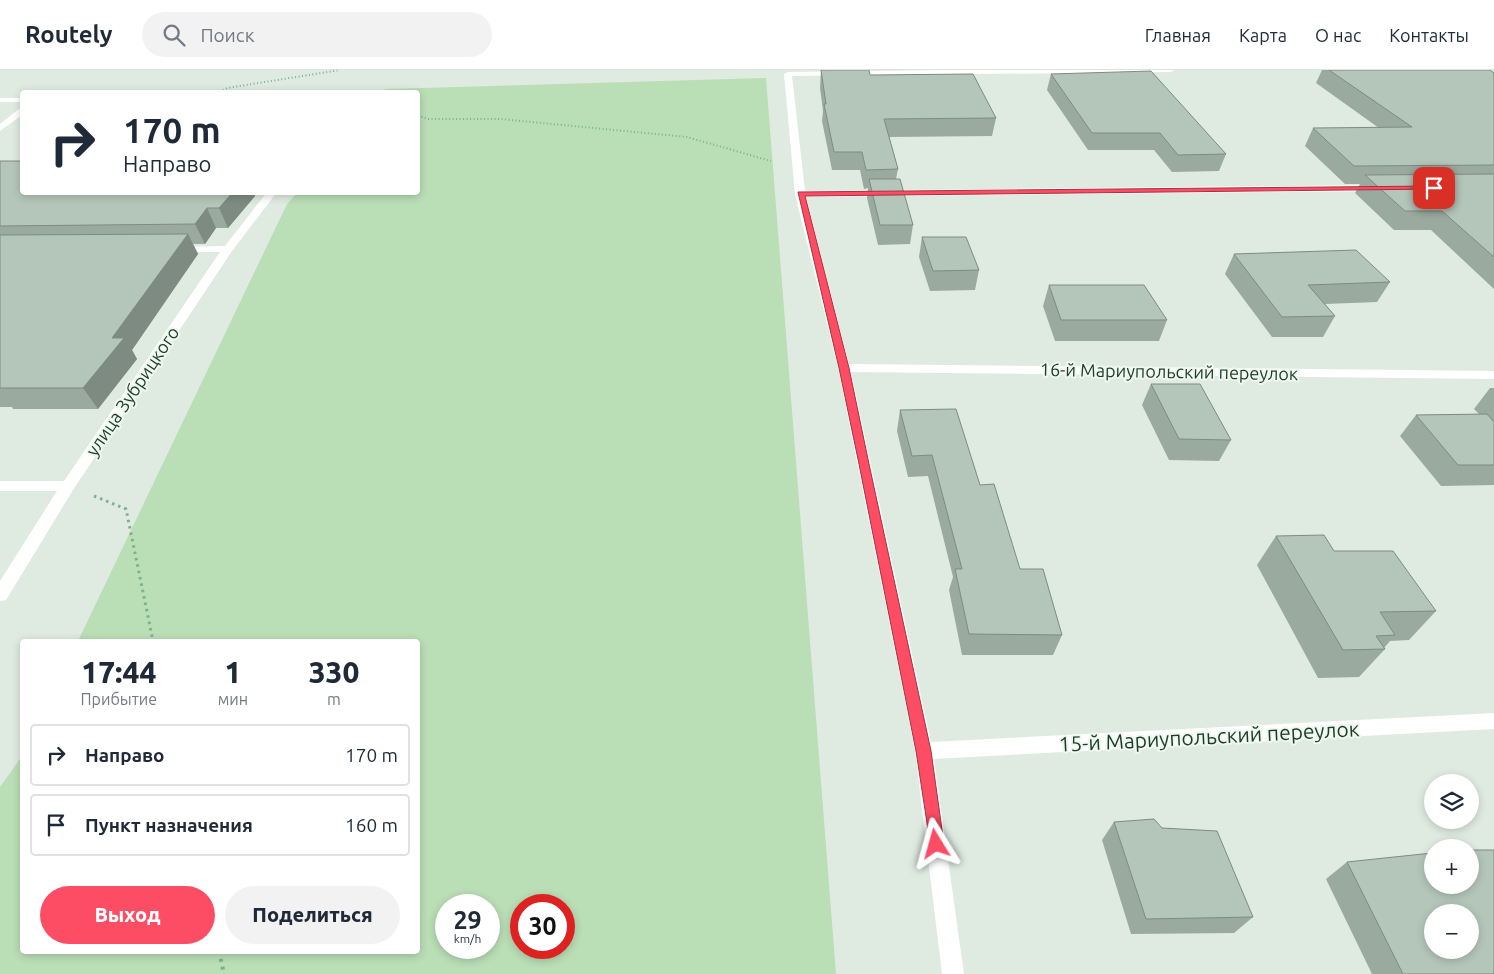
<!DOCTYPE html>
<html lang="ru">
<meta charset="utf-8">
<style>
body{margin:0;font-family:Ubuntu,sans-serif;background:#f2f2f3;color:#1f2937;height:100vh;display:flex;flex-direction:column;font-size:19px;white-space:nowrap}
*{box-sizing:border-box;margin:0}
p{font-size:16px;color:#747a83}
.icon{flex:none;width:28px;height:28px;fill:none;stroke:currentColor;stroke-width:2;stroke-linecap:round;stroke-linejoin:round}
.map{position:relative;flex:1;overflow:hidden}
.sheet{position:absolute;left:20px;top:569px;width:400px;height:315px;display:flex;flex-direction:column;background:#fff;border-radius:5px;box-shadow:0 2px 8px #0003}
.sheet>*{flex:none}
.banner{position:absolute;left:20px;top:20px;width:400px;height:105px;border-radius:5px;box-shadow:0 2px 8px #0003;background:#fff;color:#1f2937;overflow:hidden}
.fabs{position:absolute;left:1424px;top:704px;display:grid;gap:10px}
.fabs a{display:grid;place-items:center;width:55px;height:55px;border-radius:50%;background:#fff;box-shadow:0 2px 8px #0003;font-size:25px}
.speed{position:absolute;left:435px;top:824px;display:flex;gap:10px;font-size:25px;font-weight:700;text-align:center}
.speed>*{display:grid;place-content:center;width:65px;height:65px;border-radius:50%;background:#fff;box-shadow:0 2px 8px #0003;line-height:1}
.speed small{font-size:12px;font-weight:400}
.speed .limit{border:8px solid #d22;background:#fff;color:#111}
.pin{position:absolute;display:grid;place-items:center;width:42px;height:42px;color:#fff;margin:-21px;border-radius:10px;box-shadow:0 2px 8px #0006}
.me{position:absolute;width:55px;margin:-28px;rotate:352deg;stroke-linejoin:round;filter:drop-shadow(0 0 4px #0008)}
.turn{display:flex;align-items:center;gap:18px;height:105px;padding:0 20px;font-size:22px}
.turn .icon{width:65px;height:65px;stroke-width:2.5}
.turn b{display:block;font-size:35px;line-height:42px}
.eta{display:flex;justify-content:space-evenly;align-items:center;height:85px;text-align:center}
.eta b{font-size:30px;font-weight:800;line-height:35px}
.primary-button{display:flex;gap:10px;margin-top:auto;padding:10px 20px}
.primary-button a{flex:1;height:58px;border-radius:30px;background:#fc4d64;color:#fff;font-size:20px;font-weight:800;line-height:58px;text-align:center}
.primary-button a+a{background:#f2f2f3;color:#1f2937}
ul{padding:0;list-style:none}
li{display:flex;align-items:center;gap:15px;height:62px;margin:0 10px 8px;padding:0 10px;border:2px solid #e0e1e3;border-radius:5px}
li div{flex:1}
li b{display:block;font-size:19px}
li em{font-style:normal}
header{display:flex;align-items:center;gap:30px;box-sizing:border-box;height:70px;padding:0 25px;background:#fff;border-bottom:1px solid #e0e1e3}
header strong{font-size:24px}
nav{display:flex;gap:28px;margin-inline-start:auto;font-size:18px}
.search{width:350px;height:45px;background:#f2f2f3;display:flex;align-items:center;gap:12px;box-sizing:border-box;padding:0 18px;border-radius:28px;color:#747a83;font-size:19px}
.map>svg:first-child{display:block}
</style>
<header>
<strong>Routely</strong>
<div class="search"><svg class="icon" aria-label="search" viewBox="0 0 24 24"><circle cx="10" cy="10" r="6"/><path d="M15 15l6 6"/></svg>Поиск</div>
<nav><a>Главная</a><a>Карта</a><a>О нас</a><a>Контакты</a></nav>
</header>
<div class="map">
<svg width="1494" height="904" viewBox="0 0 1494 904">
<rect width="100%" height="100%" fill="#dfebe1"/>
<path fill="#badeb6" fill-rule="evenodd" d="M 766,8 L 836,904 L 0,904 L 0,717 L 22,686 L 22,881 L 418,881 L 418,571 L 78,571 L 287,134 L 297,123 L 418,122 L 418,22 L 382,22 L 385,19 ZM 446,835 L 489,835 L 489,878 L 446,878 ZM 521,835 L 564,835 L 564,878 L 521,878 Z"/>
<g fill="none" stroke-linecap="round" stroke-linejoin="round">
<g stroke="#7db18d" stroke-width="2" stroke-dasharray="1 2.5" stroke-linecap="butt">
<path d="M 220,22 L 227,18 L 340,0"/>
<path d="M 418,46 L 428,49 L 500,49 L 687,67 L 771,91"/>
</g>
<path stroke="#7db18d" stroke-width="3" stroke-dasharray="2.5 4" stroke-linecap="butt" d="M 94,426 L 126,439 L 153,571"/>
<path stroke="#7db18d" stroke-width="4" stroke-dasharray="3 5" stroke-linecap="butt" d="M 219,881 L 224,904"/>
<g fill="#fff" fill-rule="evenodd">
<path d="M 946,0 L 1175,0 L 1171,2 L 792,6 L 805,121 L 1378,115 L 1383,118 L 1378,121 L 806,127 L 849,294 L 1494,301 L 1494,309 L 851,302 L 931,672 L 1494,643 L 1494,659 L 934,689 L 964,904 L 942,904 L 915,681 L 838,298 L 795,124 L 784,4 L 788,2 Z"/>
<rect x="0" y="28" width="22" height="4"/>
<path d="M 19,39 L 22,39 L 22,45 L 0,61 L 0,54 Z"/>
<path d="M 267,122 L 277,122 L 232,181 L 73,420 L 6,530 L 0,531 L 0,511 L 57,421 L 0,421 L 0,411 L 64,411 L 220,182 L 177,182 L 172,179 L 173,177 L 225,176 Z"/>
</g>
</g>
<g fill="#9baa9f">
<path d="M 821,0 L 870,5 L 996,48 L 992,66 L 889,67 L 898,99 L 896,109 L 913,155 L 910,174 L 878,175 L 867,128 L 868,118 L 864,119 L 860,100 L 832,100 L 822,51 L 823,41 L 820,18 Z"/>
<path d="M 1322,0 L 1490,0 L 1494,3 L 1494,219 L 1431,160 L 1394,160 L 1355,123 L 1360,114 L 1345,114 L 1305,76 L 1313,58 L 1379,58 L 1316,13 Z"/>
<path d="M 1051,4 L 1226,84 L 1219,101 L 1172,102 L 1154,80 L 1088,80 L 1047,20 Z"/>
<path d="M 0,91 L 255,126 L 228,158 L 216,158 L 205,174 L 193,174 L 198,184 L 132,280 L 137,289 L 98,339 L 13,339 L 12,337 L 0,337 Z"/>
<path d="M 922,167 L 979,200 L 975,220 L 930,221 L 919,187 Z"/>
<path d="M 1234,184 L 1390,212 L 1377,232 L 1325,234 L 1335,246 L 1323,267 L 1272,267 L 1225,204 Z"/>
<path d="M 1049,215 L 1167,250 L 1159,271 L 1055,271 L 1043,236 Z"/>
<path d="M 1151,314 L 1231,370 L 1219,391 L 1169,390 L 1142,335 Z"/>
<path d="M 1490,318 L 1494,318 L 1494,415 L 1441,416 L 1400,366 L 1416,345 L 1479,344 L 1474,339 Z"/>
<path d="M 900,340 L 980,415 L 1020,499 L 1062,565 L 1053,585 L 962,585 L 949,520 L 953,507 L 928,406 L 908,407 L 897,361 Z"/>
<path d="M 1276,466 L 1334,481 L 1436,541 L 1409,570 L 1390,571 L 1384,578 L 1385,579 L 1359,607 L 1318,608 L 1257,495 Z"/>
<path d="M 1114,752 L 1162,758 L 1253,847 L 1234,863 L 1131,864 L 1102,770 Z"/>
<path d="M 1347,792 L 1494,904 L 1372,904 L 1326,809 Z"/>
</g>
<g fill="#7e8b82">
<path d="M 233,122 L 254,122 L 255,126 L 228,158 L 219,138 Z"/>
<path d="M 207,138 L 216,158 L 205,174 L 195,154 Z"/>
<path d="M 188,164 L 198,184 L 132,280 L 137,289 L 98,339 L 83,318 L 112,268 Z"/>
</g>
<g fill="#b4c6b9" stroke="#7e8b82" fill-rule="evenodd">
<path d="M 821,0 L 869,0 L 870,5 L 973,4 L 996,48 L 884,49 L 898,99 L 866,100 L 862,82 L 834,82 L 824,34 L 826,34 Z"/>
<path d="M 1329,0 L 1490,0 L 1494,3 L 1494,95 L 1354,96 L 1313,58 L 1412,57 Z"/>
<path d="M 1151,1 L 1226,84 L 1178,85 L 1160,63 L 1092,63 L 1051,4 Z"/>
<path d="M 0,91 L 22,91 L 22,122 L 233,122 L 219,138 L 207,138 L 195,154 L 0,156 Z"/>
<path d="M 1494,104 L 1494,187 L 1442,141 L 1405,141 L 1365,105 Z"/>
<path d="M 869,109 L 900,109 L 913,155 L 880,155 Z"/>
<path d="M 188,164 L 112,268 L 124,268 L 83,318 L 0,318 L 0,165 Z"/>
<path d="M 922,167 L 966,167 L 979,200 L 933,201 Z"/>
<path d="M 1356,180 L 1390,212 L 1308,215 L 1335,246 L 1282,247 L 1234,184 Z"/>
<path d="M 1049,215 L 1144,215 L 1167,250 L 1061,250 Z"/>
<path d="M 1151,314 L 1200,314 L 1231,370 L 1179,369 Z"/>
<path d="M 956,339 L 980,415 L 994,414 L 1020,499 L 1043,499 L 1062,565 L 969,564 L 955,499 L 962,499 L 932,385 L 912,386 L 900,340 Z"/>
<path d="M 1487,344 L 1494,352 L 1494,395 L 1458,395 L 1416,345 Z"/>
<path d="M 1324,465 L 1334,481 L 1393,481 L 1436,541 L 1380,542 L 1395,565 L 1376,566 L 1385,579 L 1343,580 L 1276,466 Z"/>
<path d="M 1154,749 L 1162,758 L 1217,761 L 1253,847 L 1146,849 L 1114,752 Z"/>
<path d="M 1470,780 L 1494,780 L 1494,904 L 1403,904 L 1347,792 L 1432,783 L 1432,815 L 1470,815 ZM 1432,842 L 1470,842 L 1470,880 L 1432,880 Z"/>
</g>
<path fill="#fc4d64" stroke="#a43241" d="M 1434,116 L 1438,118 L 1437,119 L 805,126 L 849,298 L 869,394 L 931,681 L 944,774 L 941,779 L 936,781 L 931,779 L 916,681 L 859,394 L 839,298 L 798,122 Z"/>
<g text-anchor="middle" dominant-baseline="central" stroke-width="4" stroke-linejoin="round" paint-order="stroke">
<g font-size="18" fill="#1f3c29" stroke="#eff8f0">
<text transform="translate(1169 301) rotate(1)">16-й Мариупольский переулок</text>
<text transform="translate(132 321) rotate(-56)">улица Зубрицкого</text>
</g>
<g font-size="21" fill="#1f3c29" stroke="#eff8f0">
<text transform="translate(1209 666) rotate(-3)">15-й Мариупольский переулок</text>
</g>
</g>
</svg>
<div class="fabs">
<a><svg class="icon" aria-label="layers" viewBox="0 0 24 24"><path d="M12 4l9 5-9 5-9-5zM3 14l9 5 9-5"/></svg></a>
<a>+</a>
<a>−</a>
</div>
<div class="speed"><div>29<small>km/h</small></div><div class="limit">30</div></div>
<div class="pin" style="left:1434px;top:118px;background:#d93025"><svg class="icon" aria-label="arrive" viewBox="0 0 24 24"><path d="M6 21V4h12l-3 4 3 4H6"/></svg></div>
<svg class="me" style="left:936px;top:774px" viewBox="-20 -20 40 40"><path d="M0-17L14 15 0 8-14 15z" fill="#fc4d64" stroke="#fff" stroke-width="4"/></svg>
<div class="banner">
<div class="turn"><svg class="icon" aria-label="right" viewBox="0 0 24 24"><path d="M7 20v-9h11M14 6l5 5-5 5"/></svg><div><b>170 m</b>Направо</div></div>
</div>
<section class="sheet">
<div class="eta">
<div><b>17:44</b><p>Прибытие</p></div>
<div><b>1</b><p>мин</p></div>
<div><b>330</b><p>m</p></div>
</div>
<ul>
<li><svg class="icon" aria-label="right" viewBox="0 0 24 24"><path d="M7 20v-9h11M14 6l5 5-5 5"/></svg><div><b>Направо</b></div><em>170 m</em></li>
<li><svg class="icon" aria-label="arrive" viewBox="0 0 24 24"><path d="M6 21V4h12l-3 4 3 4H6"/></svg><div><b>Пункт назначения</b></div><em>160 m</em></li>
</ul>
<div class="primary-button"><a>Выход</a><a>Поделиться</a></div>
</section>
</div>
